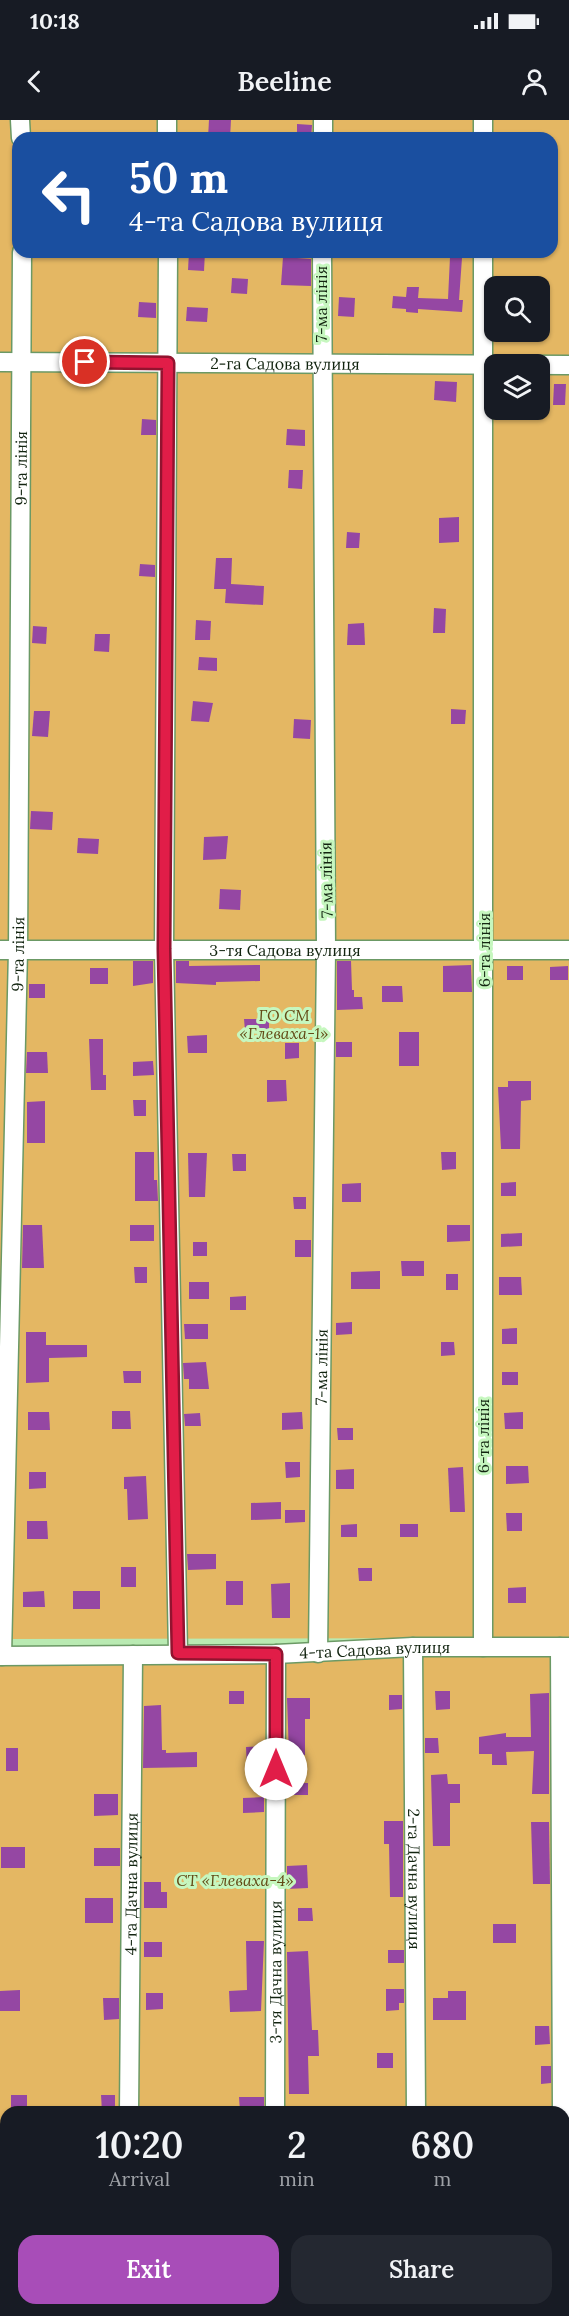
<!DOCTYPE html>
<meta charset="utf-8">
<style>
body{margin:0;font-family:Lora,serif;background:#242831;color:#f1f3f6;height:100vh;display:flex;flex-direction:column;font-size:22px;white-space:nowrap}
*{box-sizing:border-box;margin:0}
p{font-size:20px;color:#9ea1a6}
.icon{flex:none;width:33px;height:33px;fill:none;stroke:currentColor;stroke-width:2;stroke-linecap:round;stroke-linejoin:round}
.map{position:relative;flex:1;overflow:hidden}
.panel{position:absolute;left:0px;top:1986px;width:570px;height:210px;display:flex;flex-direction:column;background:#171b24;border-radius:18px 18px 0 0;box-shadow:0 2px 4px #0004}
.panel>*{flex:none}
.top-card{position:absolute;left:12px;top:12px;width:546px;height:126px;border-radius:18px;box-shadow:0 2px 4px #0004;background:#1a4fa0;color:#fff;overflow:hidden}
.tools{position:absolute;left:484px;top:156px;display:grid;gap:12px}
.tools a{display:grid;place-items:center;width:66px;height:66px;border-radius:12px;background:#171b24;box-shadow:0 2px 4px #0004;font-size:30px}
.pin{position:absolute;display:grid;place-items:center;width:51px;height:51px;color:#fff;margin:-26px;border:3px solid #fff;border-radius:50%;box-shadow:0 2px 6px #0007}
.me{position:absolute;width:66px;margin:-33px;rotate:0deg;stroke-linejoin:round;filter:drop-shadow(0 0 4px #0008)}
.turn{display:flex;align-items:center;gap:21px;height:126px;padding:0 18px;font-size:27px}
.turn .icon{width:78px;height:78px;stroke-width:2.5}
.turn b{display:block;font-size:42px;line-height:51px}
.eta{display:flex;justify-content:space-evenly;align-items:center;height:102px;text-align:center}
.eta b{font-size:36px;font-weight:600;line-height:42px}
.action{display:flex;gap:12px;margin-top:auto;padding:12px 18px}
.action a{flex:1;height:69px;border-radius:18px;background:#a84db8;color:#fff;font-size:24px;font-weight:600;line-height:69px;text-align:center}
.action a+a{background:#242831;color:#f1f3f6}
.status{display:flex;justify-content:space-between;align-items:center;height:42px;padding:0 30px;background:#171b24;direction:ltr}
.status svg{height:16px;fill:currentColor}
header{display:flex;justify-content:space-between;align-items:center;height:78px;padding:0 18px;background:#171b24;font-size:27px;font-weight:600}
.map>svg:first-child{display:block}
</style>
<div class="status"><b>10:18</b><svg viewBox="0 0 49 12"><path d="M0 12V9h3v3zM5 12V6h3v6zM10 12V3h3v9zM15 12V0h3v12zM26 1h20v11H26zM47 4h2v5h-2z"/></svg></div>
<header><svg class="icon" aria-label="back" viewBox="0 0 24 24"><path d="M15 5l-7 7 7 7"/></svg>Beeline<svg class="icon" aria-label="person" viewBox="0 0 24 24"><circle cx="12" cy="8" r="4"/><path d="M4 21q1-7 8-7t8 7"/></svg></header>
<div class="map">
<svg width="569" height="2196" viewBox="0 0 569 2196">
<rect width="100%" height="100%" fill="#b9eab2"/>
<g fill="#e4b763" fill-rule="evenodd">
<path d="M 0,0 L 569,0 L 569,1518 L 0,1519 ZM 18,18 L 552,18 L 552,132 L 18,132 ZM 495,166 L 540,166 L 540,212 L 495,212 ZM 495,244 L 540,244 L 540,290 L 495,290 Z"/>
<path d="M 0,1528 L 569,1530 L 567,2196 L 0,2196 ZM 6,1992 L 564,1992 L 564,2190 L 6,2190 Z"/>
</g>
<g fill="#9547a3">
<path d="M 209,0 L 231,0 L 230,18 L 208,18 Z"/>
<path d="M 297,4 L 312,5 L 311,18 L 297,18 Z"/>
<path d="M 189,132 L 205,132 L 204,151 L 188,150 Z"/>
<path d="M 283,137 L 311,139 L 311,166 L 281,165 Z"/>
<path d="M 450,137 L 462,138 L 459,180 L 463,180 L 462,192 L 418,189 L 418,193 L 406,192 L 406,189 L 392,188 L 393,176 L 406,177 L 407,167 L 419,167 L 418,178 L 448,179 Z"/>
<path d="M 232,158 L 248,159 L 247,174 L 231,173 Z"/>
<path d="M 339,177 L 355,178 L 354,197 L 338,196 Z"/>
<path d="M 139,182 L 156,183 L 156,198 L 138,197 Z"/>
<path d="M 187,187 L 208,188 L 207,202 L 186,201 Z"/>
<path d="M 435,261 L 457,262 L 456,282 L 434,280 Z"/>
<path d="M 554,264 L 566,264 L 565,285 L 553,285 Z"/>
<path d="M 142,299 L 156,300 L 156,315 L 141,315 Z"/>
<path d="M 287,309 L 305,310 L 305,326 L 286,325 Z"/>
<path d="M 289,350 L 303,350 L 302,369 L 288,368 Z"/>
<path d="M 459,397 L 459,422 L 439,423 L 439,398 Z"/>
<path d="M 347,412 L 360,413 L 359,428 L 346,428 Z"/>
<path d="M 216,438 L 232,438 L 231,464 L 264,466 L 263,485 L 225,483 L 226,469 L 214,469 Z"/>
<path d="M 140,444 L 155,445 L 155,457 L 139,456 Z"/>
<path d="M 434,488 L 446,489 L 445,513 L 433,513 Z"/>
<path d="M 196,500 L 211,501 L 210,520 L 195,520 Z"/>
<path d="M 364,503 L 365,525 L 347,525 L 348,504 Z"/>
<path d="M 33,506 L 47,507 L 46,524 L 32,523 Z"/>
<path d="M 95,514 L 110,514 L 109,532 L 94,531 Z"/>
<path d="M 199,537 L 217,538 L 217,551 L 198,550 Z"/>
<path d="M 193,581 L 213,583 L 209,602 L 191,601 Z"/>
<path d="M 451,589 L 466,590 L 465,604 L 451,604 Z"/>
<path d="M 34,591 L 50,591 L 48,617 L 32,616 Z"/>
<path d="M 294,599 L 311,600 L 310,619 L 293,618 Z"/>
<path d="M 31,691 L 53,692 L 52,710 L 30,709 Z"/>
<path d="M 228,716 L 226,739 L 203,740 L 204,717 Z"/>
<path d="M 78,718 L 99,719 L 98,734 L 77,733 Z"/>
<path d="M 220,769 L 241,770 L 240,790 L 219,789 Z"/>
<path d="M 133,841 L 153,841 L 153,863 L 133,866 Z"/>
<path d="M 176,841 L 189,841 L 189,846 L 260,845 L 260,861 L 216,862 L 216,865 L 176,863 Z"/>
<path d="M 337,841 L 351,841 L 352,870 L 354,870 L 354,877 L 362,877 L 363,889 L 337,890 Z"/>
<path d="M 471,845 L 472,872 L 443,872 L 443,846 Z"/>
<rect x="507" y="846" width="16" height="14"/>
<path d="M 568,846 L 568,860 L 550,860 L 550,847 Z"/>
<rect x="90" y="848" width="18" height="16"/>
<rect x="29" y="864" width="16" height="14"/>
<path d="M 382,866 L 402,866 L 403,882 L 382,882 Z"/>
<path d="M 244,899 L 269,899 L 269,911 L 245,911 Z"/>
<rect x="399" y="912" width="20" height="34"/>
<path d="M 207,915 L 207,933 L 188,933 L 187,916 Z"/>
<path d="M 89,919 L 103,919 L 103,955 L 106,955 L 106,970 L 91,970 Z"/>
<rect x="336" y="922" width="16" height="15"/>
<path d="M 285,923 L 299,923 L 299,938 L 285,939 Z"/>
<path d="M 27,932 L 47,932 L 48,953 L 26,953 Z"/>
<path d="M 153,941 L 154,955 L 133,956 L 133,942 Z"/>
<path d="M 267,960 L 286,960 L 287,981 L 267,982 Z"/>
<path d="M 508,961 L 531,961 L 531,980 L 521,981 L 520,1029 L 501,1029 L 498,967 L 508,967 Z"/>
<path d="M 133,980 L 146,980 L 146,996 L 134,996 Z"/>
<path d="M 45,981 L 45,1023 L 27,1023 L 27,982 Z"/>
<path d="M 135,1032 L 154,1032 L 154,1060 L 157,1060 L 158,1081 L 135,1081 Z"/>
<path d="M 441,1032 L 456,1032 L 456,1049 L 442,1050 Z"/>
<path d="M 188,1033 L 207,1033 L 205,1077 L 189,1077 Z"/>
<path d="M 232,1034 L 246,1034 L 246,1051 L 233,1051 Z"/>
<path d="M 516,1062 L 516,1076 L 501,1076 L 501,1063 Z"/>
<path d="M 361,1063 L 361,1082 L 342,1082 L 342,1064 Z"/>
<path d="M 293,1077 L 306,1077 L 306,1089 L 294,1089 Z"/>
<path d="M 23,1105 L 42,1105 L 44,1148 L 22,1148 Z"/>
<rect x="130" y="1105" width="24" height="16"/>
<path d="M 447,1105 L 470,1105 L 470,1121 L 447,1122 Z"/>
<path d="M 522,1113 L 522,1126 L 501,1127 L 501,1114 Z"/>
<rect x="295" y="1120" width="16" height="17"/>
<rect x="193" y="1122" width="14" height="14"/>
<path d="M 401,1141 L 424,1141 L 424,1156 L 402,1156 Z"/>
<path d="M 134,1147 L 147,1147 L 147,1163 L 135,1163 Z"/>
<path d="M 380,1151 L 380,1169 L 351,1169 L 351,1152 Z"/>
<rect x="446" y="1154" width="12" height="16"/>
<path d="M 499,1157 L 521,1157 L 522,1175 L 499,1175 Z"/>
<rect x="189" y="1162" width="20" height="17"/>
<path d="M 246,1176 L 246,1190 L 230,1190 L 230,1177 Z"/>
<path d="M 352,1202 L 352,1214 L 336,1215 L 336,1203 Z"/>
<path d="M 184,1204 L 208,1204 L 208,1219 L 185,1219 Z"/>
<path d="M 517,1208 L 517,1224 L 502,1224 L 502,1209 Z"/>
<path d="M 26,1212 L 46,1212 L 46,1225 L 87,1225 L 87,1237 L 49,1238 L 49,1262 L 26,1263 Z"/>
<path d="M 441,1222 L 454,1222 L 455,1235 L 441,1236 Z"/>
<path d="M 206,1242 L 209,1269 L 189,1269 L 189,1259 L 184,1259 L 183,1243 Z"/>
<path d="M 123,1251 L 141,1251 L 141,1263 L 124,1263 Z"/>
<rect x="502" y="1252" width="16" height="13"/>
<path d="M 112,1291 L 130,1291 L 131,1309 L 112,1309 Z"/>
<path d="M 28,1292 L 49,1292 L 50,1310 L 28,1310 Z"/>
<path d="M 302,1292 L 303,1309 L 282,1310 L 282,1293 Z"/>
<path d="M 523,1292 L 523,1309 L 505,1309 L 504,1293 Z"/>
<path d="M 200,1293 L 201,1306 L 185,1306 L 184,1294 Z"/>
<path d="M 337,1308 L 353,1308 L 353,1320 L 338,1320 Z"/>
<path d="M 285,1342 L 300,1342 L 300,1357 L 286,1358 Z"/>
<path d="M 506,1346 L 528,1346 L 529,1363 L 506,1364 Z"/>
<path d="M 463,1347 L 465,1392 L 450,1392 L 448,1348 Z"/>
<path d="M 354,1349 L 354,1369 L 336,1369 L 336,1350 Z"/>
<path d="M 29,1352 L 46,1352 L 46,1368 L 29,1369 Z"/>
<path d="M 146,1356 L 148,1399 L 128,1400 L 127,1369 L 124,1369 L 124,1357 Z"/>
<path d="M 281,1382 L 281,1399 L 251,1400 L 251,1383 Z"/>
<path d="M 285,1390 L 305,1390 L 305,1402 L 285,1403 Z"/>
<path d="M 506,1393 L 522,1393 L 522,1411 L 507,1411 Z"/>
<path d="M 27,1401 L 47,1401 L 48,1419 L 27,1419 Z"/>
<path d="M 357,1404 L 357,1417 L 341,1417 L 341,1405 Z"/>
<rect x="400" y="1404" width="18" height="13"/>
<path d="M 187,1434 L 216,1434 L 216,1449 L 188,1450 Z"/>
<rect x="121" y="1447" width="15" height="20"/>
<path d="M 358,1448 L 372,1448 L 372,1461 L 359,1461 Z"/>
<rect x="226" y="1461" width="17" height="24"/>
<path d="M 290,1463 L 290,1498 L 272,1498 L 271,1464 Z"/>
<path d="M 526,1467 L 526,1483 L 508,1483 L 508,1468 Z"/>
<path d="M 44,1471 L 45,1487 L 23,1487 L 23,1472 Z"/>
<rect x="73" y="1471" width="27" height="18"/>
<rect x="229" y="1571" width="15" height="13"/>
<path d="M 435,1571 L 450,1571 L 450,1589 L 436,1590 Z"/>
<path d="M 549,1573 L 549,1674 L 532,1674 L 534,1631 L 506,1632 L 507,1645 L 492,1645 L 492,1634 L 479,1634 L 479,1617 L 506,1613 L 506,1617 L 531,1617 L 530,1574 Z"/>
<path d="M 389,1575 L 402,1575 L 402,1589 L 389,1590 Z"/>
<path d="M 287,1578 L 310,1578 L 310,1599 L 305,1599 L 305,1635 L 289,1635 Z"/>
<path d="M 161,1585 L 162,1630 L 166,1630 L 166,1633 L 197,1632 L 197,1647 L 143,1648 L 144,1586 Z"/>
<path d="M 425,1618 L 438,1618 L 439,1633 L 425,1633 Z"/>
<path d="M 262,1626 L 263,1649 L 247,1650 L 246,1627 Z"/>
<rect x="6" y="1628" width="12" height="23"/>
<path d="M 447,1654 L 448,1664 L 460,1664 L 460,1683 L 450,1683 L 450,1726 L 433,1726 L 431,1655 Z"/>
<rect x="289" y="1663" width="19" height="12"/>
<path d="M 94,1674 L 118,1674 L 118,1695 L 94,1696 Z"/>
<path d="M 264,1677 L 264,1692 L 243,1693 L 243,1678 Z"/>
<path d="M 384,1701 L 403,1701 L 403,1777 L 390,1777 L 389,1724 L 384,1724 Z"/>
<path d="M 531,1702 L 549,1702 L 550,1764 L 533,1764 Z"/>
<rect x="1" y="1727" width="24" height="21"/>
<rect x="94" y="1728" width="26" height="18"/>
<path d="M 307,1745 L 308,1768 L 287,1769 L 287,1746 Z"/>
<path d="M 144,1762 L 161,1762 L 161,1772 L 167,1772 L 167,1788 L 144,1788 Z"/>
<rect x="85" y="1778" width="28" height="25"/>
<path d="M 298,1788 L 312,1788 L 313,1801 L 298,1801 Z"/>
<rect x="493" y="1804" width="23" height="19"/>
<path d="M 246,1821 L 264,1821 L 261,1891 L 230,1892 L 229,1871 L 247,1870 Z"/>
<rect x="144" y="1822" width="18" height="15"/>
<rect x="388" y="1830" width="16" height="13"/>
<path d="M 308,1831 L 312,1910 L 318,1910 L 319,1936 L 308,1936 L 309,1974 L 289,1974 L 287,1832 Z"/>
<path d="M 386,1869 L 404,1869 L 404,1883 L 399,1883 L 399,1890 L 386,1891 Z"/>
<path d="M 20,1870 L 20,1891 L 0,1891 L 0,1871 Z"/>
<path d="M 448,1871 L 466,1871 L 466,1900 L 433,1900 L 433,1878 L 448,1878 Z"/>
<path d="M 146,1873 L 163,1873 L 163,1889 L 146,1890 Z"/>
<path d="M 103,1878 L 119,1878 L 119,1899 L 104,1900 Z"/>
<path d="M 535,1906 L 549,1906 L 550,1924 L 535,1925 Z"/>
<rect x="377" y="1933" width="16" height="15"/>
<path d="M 541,1946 L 551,1946 L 551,1963 L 541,1964 Z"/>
<rect x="11" y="1975" width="16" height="17"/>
<path d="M 101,1975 L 115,1975 L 115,1992 L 102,1992 Z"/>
<path d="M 239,1977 L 264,1977 L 264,1992 L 240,1992 Z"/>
</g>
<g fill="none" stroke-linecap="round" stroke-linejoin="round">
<defs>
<g id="minor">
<path d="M 20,0 L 21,18"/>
<path d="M 167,0 L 167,18"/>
<path d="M 323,18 L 323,0"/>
<path d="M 483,18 L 483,0"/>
<path d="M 168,132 L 164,829 L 178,1533"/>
<path d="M 483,132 L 483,1527"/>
<path id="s1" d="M 0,242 L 569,245"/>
<path id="s2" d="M 0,830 L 569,830"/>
<path id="s3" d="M 413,1527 L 416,1992"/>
<path d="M 560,1527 L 562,1992"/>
<path id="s4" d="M 318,1533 L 326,830 L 322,132"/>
<path id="s5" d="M 0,1536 L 276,1534 L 413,1527 L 569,1527"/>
<path id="s6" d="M 2,1536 L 18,830 L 22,132"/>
<path id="s7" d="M 129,1992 L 133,1535"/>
<path id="s8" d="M 275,1992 L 276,1534"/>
<path d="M 417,2190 L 417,2196"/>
<path d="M 562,2190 L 562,2196"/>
<path d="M 128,2196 L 128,2190"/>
<path d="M 274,2196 L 274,2190"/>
</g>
</defs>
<use href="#minor" stroke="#6b9965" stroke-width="21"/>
<use href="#minor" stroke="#fff" stroke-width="18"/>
</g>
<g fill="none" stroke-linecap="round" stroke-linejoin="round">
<defs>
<path id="route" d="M 85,242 L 168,243 L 164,829 L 178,1533 L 276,1534 L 276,1649"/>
</defs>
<use href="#route" stroke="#92132f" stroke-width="15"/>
<use href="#route" stroke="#e11d48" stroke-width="10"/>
</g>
<g text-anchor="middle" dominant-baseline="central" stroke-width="6" stroke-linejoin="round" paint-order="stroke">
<g font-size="16" fill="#122410" stroke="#c6f7bf">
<text transform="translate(321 184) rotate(-90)">7-ма лінія</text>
<text stroke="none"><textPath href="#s1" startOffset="285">2-га Садова вулиця</textPath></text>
<text stroke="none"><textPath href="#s6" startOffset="1188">9-та лінія</textPath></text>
<text transform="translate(326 760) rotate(-91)">7-ма лінія</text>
<text stroke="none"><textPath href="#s2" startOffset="285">3-тя Садова вулиця</textPath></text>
<text transform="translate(484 830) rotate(-90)">6-та лінія</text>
<text stroke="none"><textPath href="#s6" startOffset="702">9-та лінія</textPath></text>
<text stroke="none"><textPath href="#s4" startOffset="286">7-ма лінія</textPath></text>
<text transform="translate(483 1316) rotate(-90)">6-та лінія</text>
<text stroke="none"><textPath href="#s5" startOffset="375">4-та Садова вулиця</textPath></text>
<text stroke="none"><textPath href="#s3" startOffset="232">2-га Дачна вулиця</textPath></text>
<text stroke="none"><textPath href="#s7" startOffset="228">4-та Дачна вулиця</textPath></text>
<text stroke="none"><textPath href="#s8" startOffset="140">3-тя Дачна вулиця</textPath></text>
</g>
<g font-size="16" font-style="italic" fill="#634a16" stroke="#c6f7bf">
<text x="284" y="895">ГО СМ<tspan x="284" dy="18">«Глеваха-1»</tspan></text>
<text x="235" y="1760">СТ «Глеваха-4»</text>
</g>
</g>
</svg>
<div class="tools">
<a><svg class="icon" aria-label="search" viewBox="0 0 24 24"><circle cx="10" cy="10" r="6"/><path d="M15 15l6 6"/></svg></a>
<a><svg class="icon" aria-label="layers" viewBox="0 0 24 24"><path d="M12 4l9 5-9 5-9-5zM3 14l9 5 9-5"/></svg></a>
</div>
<div class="pin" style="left:85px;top:242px;background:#d93025"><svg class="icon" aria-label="arrive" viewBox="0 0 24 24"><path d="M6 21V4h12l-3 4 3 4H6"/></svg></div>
<svg class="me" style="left:276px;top:1649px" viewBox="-20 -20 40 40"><circle r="19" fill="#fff"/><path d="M0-13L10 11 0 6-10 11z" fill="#e11d48"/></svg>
<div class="top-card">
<div class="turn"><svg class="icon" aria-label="left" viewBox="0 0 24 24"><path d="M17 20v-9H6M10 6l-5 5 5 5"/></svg><div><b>50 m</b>4-та Садова вулиця</div></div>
</div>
<section class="panel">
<div class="eta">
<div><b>10:20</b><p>Arrival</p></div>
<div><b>2</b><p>min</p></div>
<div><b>680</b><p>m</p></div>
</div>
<div class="action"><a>Exit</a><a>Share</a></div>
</section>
</div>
